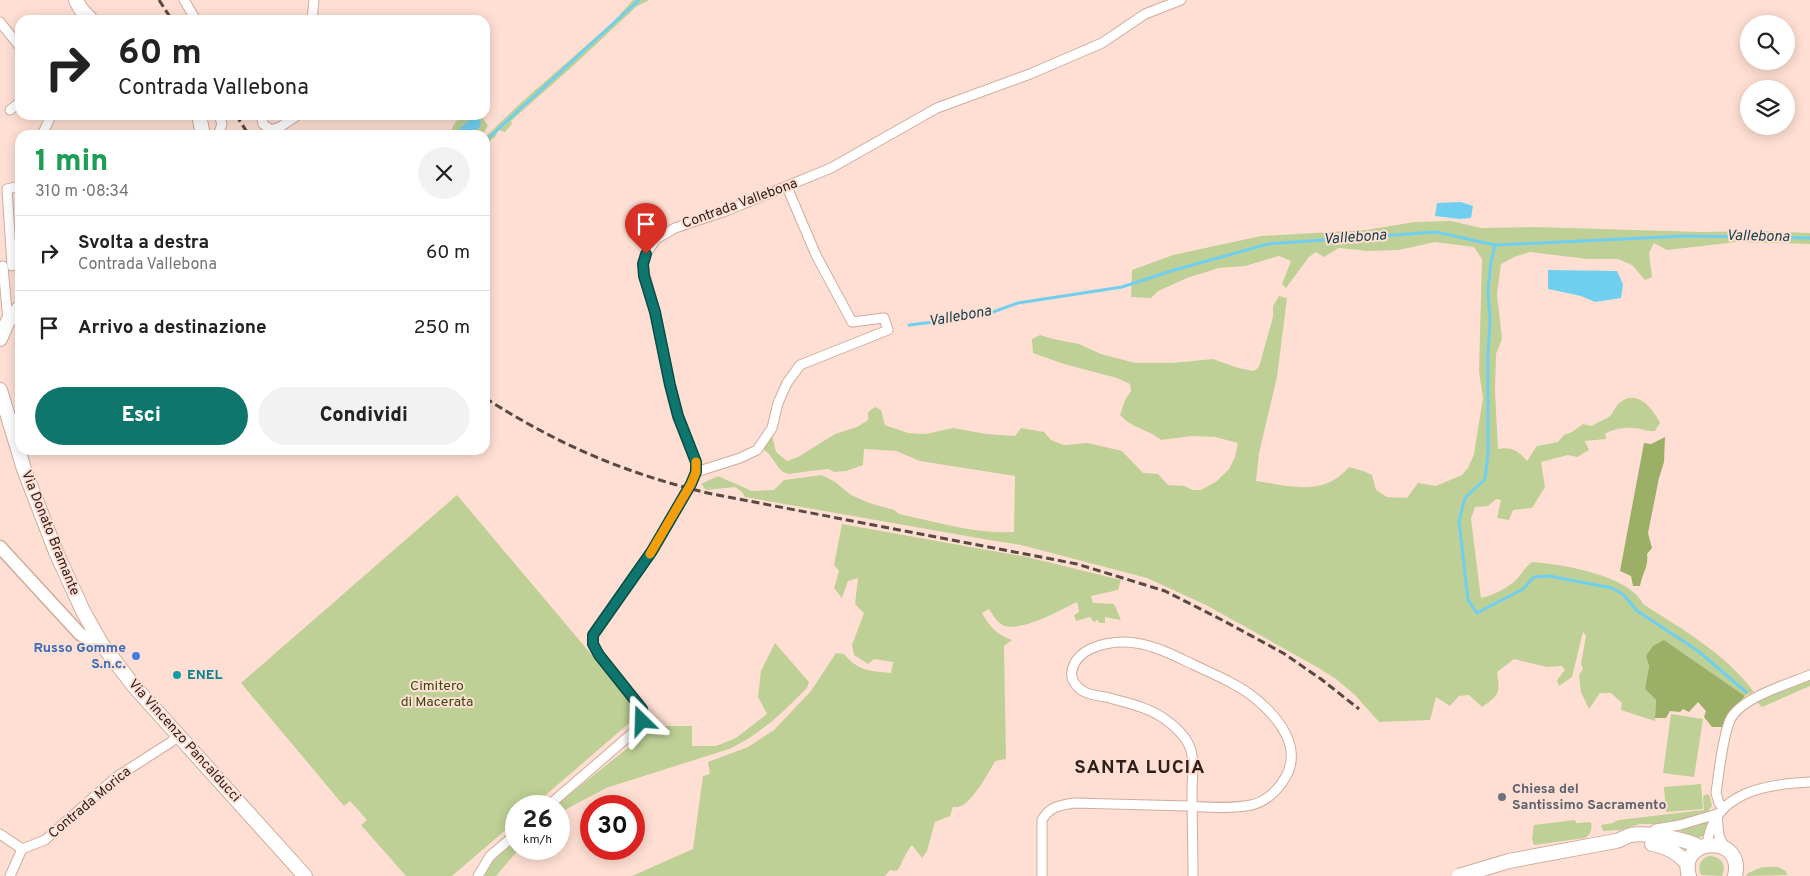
<!DOCTYPE html>
<html lang="it">
<meta charset="utf-8">
<style>
body{margin:0;font-family:Overpass,sans-serif;background:#f2f2f2;color:#222;height:100vh;display:flex;flex-direction:column;font-size:19px;white-space:nowrap}
*{box-sizing:border-box;margin:0}
p{font-size:16px;color:#767676}
.icon{flex:none;width:28px;height:28px;fill:none;stroke:currentColor;stroke-width:2;stroke-linecap:round;stroke-linejoin:round}
.map{position:relative;flex:1;overflow:hidden}
.drawer{position:absolute;left:15px;top:130px;width:475px;height:325px;display:flex;flex-direction:column;background:#fff;border-radius:15px;box-shadow:0 2px 12px #0003}
.drawer>*{flex:none}
.guide{position:absolute;left:15px;top:15px;width:475px;height:105px;border-radius:15px;box-shadow:0 2px 12px #0003;background:#fff;color:#222;overflow:hidden}
.buttons{position:absolute;left:1740px;top:15px;display:grid;gap:10px}
.buttons a{display:grid;place-items:center;width:55px;height:55px;border-radius:50%;background:#fff;box-shadow:0 2px 12px #0003;font-size:25px}
.speed{position:absolute;left:505px;top:795px;display:flex;gap:10px;font-size:25px;font-weight:700;text-align:center}
.speed>*{display:grid;place-content:center;width:65px;height:65px;border-radius:50%;background:#fff;box-shadow:0 2px 12px #0003;line-height:1}
.speed small{font-size:12px;font-weight:400}
.speed .limit{border:8px solid #d22;background:#fff;color:#111}
.pin{position:absolute;display:grid;place-items:center;width:42px;height:42px;color:#fff;margin:-51px -21px;border-radius:50% 50% 50% 0;rotate:-45deg;box-shadow:0 0 5px #0007}
.pin .icon{rotate:45deg}
.me{position:absolute;width:55px;margin:-28px;rotate:338deg;stroke-linejoin:round;filter:drop-shadow(0 0 4px #0008)}
.turn{display:flex;align-items:center;gap:18px;height:105px;padding:0 20px;font-size:22px}
.turn .icon{width:65px;height:65px;stroke-width:2.5}
.turn b{display:block;font-size:35px;line-height:42px}
.round{display:grid;place-items:center;flex:none;width:52px;height:52px;border-radius:26px;background:#f2f2f2}
.head{display:flex;align-items:center;justify-content:space-between;height:85px;padding:0 20px}
h1{font-size:30px;font-weight:800;line-height:38px;color:#1e9e55}
.button{display:flex;gap:10px;margin-top:auto;padding:10px 20px}
.button a{flex:1;height:58px;border-radius:30px;background:#0f766e;color:#fff;font-size:20px;font-weight:800;line-height:58px;text-align:center}
.button a+a{background:#f2f2f2;color:#222}
ul{padding:0;list-style:none}
li{display:flex;align-items:center;gap:15px;height:75px;padding:0 20px;border-top:1px solid #e0e0e0}
li div{flex:1}
li b{display:block;font-size:19px}
li em{font-style:normal}
.map>svg:first-child{display:block}
</style>
<div class="map">
<svg width="1810" height="876" viewBox="0 0 1810 876">
<rect width="100%" height="100%" fill="#ffdfd3"/>
<g fill="#bed095">
<path d="M 633,0 L 648,0 L 648,1 L 637,6 L 574,65 L 511,121 L 512,124 L 505,132 L 499,130 L 495,137 L 485,145 L 485,137 L 525,99 L 612,23 Z"/>
<path d="M 464,115 L 481,115 L 488,126 L 482,135 L 450,135 C 452,126 456,120 464,115 Z"/>
<path d="M 1451,221 L 1481,228 L 1535,227 L 1700,232 L 1762,231 L 1810,233 L 1810,244 L 1737,242 L 1667,250 L 1654,243 L 1649,253 L 1652,277 L 1645,280 L 1632,265 L 1618,259 L 1587,259 L 1530,252 L 1514,257 L 1501,264 L 1497,294 L 1502,339 L 1496,354 L 1495,392 L 1498,449 C 1511,446 1519,451 1527,461 L 1537,446 L 1558,442 L 1564,435 L 1572,432 L 1583,424 L 1592,426 C 1597,422 1604,420 1609,417 C 1613,414 1615,407 1618,404 C 1636,387 1653,408 1660,423 L 1655,431 C 1647,432 1641,428 1634,428 C 1624,427 1613,429 1605,434 L 1606,439 L 1585,441 L 1589,450 L 1577,457 L 1568,455 L 1541,462 L 1545,487 L 1532,508 L 1513,510 L 1509,520 L 1497,518 L 1501,500 L 1496,499 L 1488,506 L 1475,507 L 1471,519 L 1481,598 C 1494,595 1506,589 1516,580 C 1522,574 1524,568 1532,562 C 1560,564 1630,575 1643,604 C 1682,629 1726,654 1754,692 L 1745,696 L 1664,640 L 1646,656 L 1649,666 L 1645,689 L 1656,700 L 1655,721 L 1621,710 L 1622,703 L 1611,693 L 1600,693 L 1589,709 L 1581,692 L 1579,675 L 1583,669 L 1581,664 L 1586,636 L 1583,632 L 1572,677 L 1559,686 L 1557,680 L 1565,670 L 1562,666 L 1547,667 L 1514,659 L 1497,672 C 1500,694 1500,694 1482,707 L 1469,695 L 1459,696 L 1450,706 L 1436,697 L 1430,720 L 1379,722 L 1355,695 L 1336,679 L 1317,667 L 1206,605 L 1147,578 L 1021,545 L 989,540 L 745,497 L 742,492 L 735,487 L 706,490 L 701,484 L 718,476 L 752,491 L 774,490 L 784,480 L 822,475 L 835,482 L 851,495 L 869,503 L 894,510 L 899,514 C 937,522 976,534 1014,532 L 1015,476 L 920,461 L 896,451 L 864,449 L 863,465 L 846,471 L 834,472 L 829,469 L 818,470 L 789,474 L 783,472 L 778,467 L 769,454 L 764,450 L 766,443 L 772,435 L 776,452 L 787,461 L 798,457 L 835,434 L 857,427 L 868,420 L 868,412 L 875,407 L 881,410 L 885,425 L 908,433 L 926,434 L 953,428 L 986,434 L 1015,436 L 1021,428 L 1044,432 L 1051,440 L 1064,445 L 1088,443 L 1122,451 L 1143,473 L 1158,474 L 1168,485 L 1184,486 L 1193,490 L 1201,490 L 1217,481 L 1229,469 L 1235,457 L 1238,443 L 1215,437 L 1192,436 L 1161,440 C 1148,429 1131,428 1120,415 L 1125,400 L 1131,391 L 1130,384 L 1117,378 L 1064,364 L 1033,353 L 1032,339 L 1040,335 L 1053,339 L 1079,344 L 1101,354 L 1135,363 L 1172,363 L 1213,359 L 1238,368 L 1254,371 L 1259,367 L 1273,317 L 1273,306 L 1279,296 L 1287,298 L 1277,377 L 1259,453 L 1256,481 C 1290,486 1324,497 1349,467 L 1363,471 L 1372,475 L 1376,490 L 1387,497 L 1407,498 L 1418,483 L 1436,486 L 1462,475 L 1468,468 L 1474,454 L 1483,398 L 1479,372 L 1482,259 L 1474,247 L 1435,242 L 1399,250 L 1368,251 L 1339,248 L 1324,257 L 1316,252 L 1309,257 L 1286,288 L 1282,284 L 1291,261 L 1279,256 L 1245,266 L 1219,268 L 1187,278 L 1158,291 L 1151,298 L 1131,297 L 1132,270 L 1173,255 L 1261,236 L 1366,230 L 1415,222 Z"/>
<path d="M 457,495 L 633,704 L 635,718 L 533,806 L 516,806 L 516,821 L 452,876 L 406,876 L 361,825 L 367,820 L 350,801 L 344,806 L 241,683 Z"/>
<path d="M 842,524 L 1027,557 L 1121,580 L 1118,590 L 1091,596 L 1093,603 L 1114,604 L 1121,620 L 1105,617 L 1105,623 L 1100,623 L 1097,620 L 1094,622 L 1090,617 L 1076,621 L 1074,615 L 1079,612 L 1077,602 C 1061,610 1023,631 1005,626 C 997,623 993,615 989,609 L 982,613 C 989,626 997,635 1012,640 L 1004,646 L 1006,759 L 995,761 C 990,771 972,802 961,806 C 959,807 956,807 953,807 L 950,816 L 935,822 L 927,851 L 922,858 L 912,845 C 905,853 903,862 897,871 L 890,870 L 885,876 L 632,876 L 693,849 L 703,776 L 710,774 L 708,762 L 748,747 L 774,730 L 811,691 L 836,653 L 844,654 C 858,671 870,671 891,673 L 893,662 L 874,659 L 868,664 L 854,655 L 852,645 L 864,613 L 855,604 L 858,578 L 848,581 L 842,598 L 834,588 L 839,571 L 834,565 Z"/>
<path d="M 775,643 L 809,682 L 807,688 C 783,712 760,735 729,749 L 606,788 L 559,813 L 559,806 L 555,806 L 639,739 C 647,728 650,721 647,706 L 659,726 L 692,726 L 692,746 L 716,746 L 736,738 L 767,714 L 758,697 L 761,671 Z"/>
<path d="M 1810,678 L 1810,686 L 1762,707 L 1757,702 Z"/>
<path d="M 1671,714 L 1703,719 L 1694,777 L 1663,773 Z"/>
<path d="M 1701,784 L 1703,809 L 1666,812 L 1664,787 Z"/>
<path d="M 1708,794 L 1710,797 L 1712,806 L 1705,814 L 1664,824 L 1640,824 L 1621,830 L 1603,831 L 1601,825 L 1613,823 L 1618,820 L 1704,810 L 1703,796 Z"/>
<path d="M 1575,820 L 1576,823 L 1591,822 C 1592,829 1592,833 1585,838 L 1534,845 L 1532,839 L 1534,825 Z"/>
<path d="M 1706,822 L 1708,825 C 1706,842 1693,838 1680,836 L 1681,828 Z"/>
<path d="M 516,839 L 516,849 L 519,849 L 496,876 L 484,876 L 492,862 Z"/>
<path d="M 1709,856 C 1721,856 1727,865 1722,876 L 1701,875 C 1697,867 1700,859 1709,856 Z"/>
<path d="M 1762,867 L 1778,867 L 1786,871 L 1787,875 L 1746,876 L 1748,873 Z"/>
</g>
<g fill="#9baf66">
<path d="M 1665,437 L 1664,462 L 1659,478 L 1648,533 L 1652,548 L 1647,554 C 1649,566 1642,574 1640,586 L 1633,586 L 1631,576 L 1620,571 L 1644,443 L 1651,444 Z"/>
<path d="M 1664,640 L 1745,696 L 1728,715 L 1723,727 L 1712,727 L 1704,717 L 1706,711 L 1698,702 L 1689,712 L 1683,709 L 1680,712 L 1670,711 L 1666,718 L 1655,718 L 1656,700 L 1645,689 L 1649,666 L 1646,656 L 1653,646 Z"/>
</g>
<g fill="#70cfef">
<path d="M 474,116 L 479,117 L 481,123 L 479,128 L 467,135 L 461,134 L 460,128 Z"/>
<path d="M 1461,202 L 1473,206 L 1471,218 L 1460,219 L 1435,216 L 1437,203 Z"/>
<path d="M 1548,270 L 1617,271 L 1623,284 L 1621,298 L 1595,302 L 1581,296 L 1548,289 Z"/>
</g>
<g fill="none" stroke-linecap="round" stroke-linejoin="round">
<g stroke="#70cfef" stroke-width="3">
<path d="M 485,141 L 639,0"/>
<path d="M 1495,245 L 1491,262 L 1488,290 L 1490,322 L 1488,353 L 1488,453 L 1485,479 L 1465,498 L 1459,521 L 1468,600 L 1477,613 L 1523,589 L 1534,577 L 1549,576 L 1612,588 L 1624,595 L 1636,610 L 1698,651 L 1746,692"/>
<path d="M 909,325 L 982,316 L 1018,303 L 1122,287 L 1171,271 L 1268,244 L 1436,232 L 1495,245 L 1686,236 L 1810,238"/>
</g>
<defs>
<g id="minor">
<path d="M 184,0 L 196,20"/>
<path d="M 312,20 L 314,0"/>
<path d="M 0,22 L 20,47"/>
<path d="M 10,110 L 20,102"/>
<path d="M 261,115 L 263,124 L 271,130 L 280,127 L 298,115"/>
<path d="M 42,135 L 49,120 L 48,115"/>
<path d="M 218,135 L 222,124 L 219,115"/>
<path d="M 3,266 L 8,321"/>
<path d="M 12,266 L 7,189 L 20,186"/>
<path d="M 696,472 L 740,458 L 757,450 L 772,428 L 778,403 L 787,383 L 800,365 L 888,330 L 884,318 L 852,322 L 816,255 L 787,187"/>
<path d="M 548,806 L 636,730 L 642,721 L 641,709 L 599,655 L 593,645 L 593,635 L 652,551 L 691,484 L 696,472 L 696,462 L 678,416 L 670,385 L 655,312 L 645,275 L 643,264 L 646,254 L 656,239 L 675,228 L 726,211 L 831,168 L 937,108 L 1030,74 L 1102,43 L 1145,14 L 1181,0"/>
<path d="M 1724,808 L 1719,803 L 1716,793 C 1719,773 1722,739 1730,720 C 1740,698 1788,684 1810,675"/>
<path d="M 1717,815 L 1719,836 L 1725,848"/>
<path d="M 0,834 L 22,849"/>
<path d="M 1648,835 L 1656,829 L 1680,825 L 1717,814"/>
<path d="M 1707,845 C 1713,792 1766,784 1810,782"/>
<path d="M 10,876 L 22,849 L 45,840 L 115,778 L 171,742 L 178,735"/>
<path d="M 478,876 L 490,856 L 516,834"/>
<path d="M 1042,876 L 1042,820 C 1049,807 1060,805 1074,803 C 1112,804 1149,805 1187,806 C 1208,807 1231,809 1251,805 C 1266,802 1278,790 1285,778 C 1303,748 1279,718 1256,699 C 1238,684 1213,674 1192,664 C 1171,654 1148,642 1124,642 C 1104,642 1076,649 1072,671 C 1070,679 1076,687 1083,691 C 1089,695 1099,696 1106,697 C 1127,703 1149,707 1166,720 C 1177,728 1190,741 1192,755 C 1194,766 1192,780 1192,791 C 1192,819 1193,848 1193,876"/>
</g>
<path id="secondary" d="M 0,547 L 80,634 L 93,642 L 101,643"/>
<g id="primary">
<path d="M 76,0 L 80,8 L 91,20"/>
<path d="M 199,115 L 203,135"/>
<path d="M 0,339 L 8,321 L 20,307"/>
<path d="M 0,390 L 24,469 L 56,552 L 83,611 L 101,643 L 133,685 L 305,876"/>
<path d="M 1652,844 C 1668,847 1676,852 1688,864"/>
<path d="M 1509,861 L 1616,841 C 1621,840 1626,836 1631,835 C 1648,832 1686,839 1700,847"/>
<path d="M 1689,876 C 1677,837 1745,833 1735,876"/>
</g>
</defs>
<use href="#minor" stroke="#d0ab9c" stroke-width="11"/>
<use href="#secondary" stroke="#d0ab9c" stroke-width="15"/>
<use href="#primary" stroke="#d0ab9c" stroke-width="16"/>
<use href="#minor" stroke="#fff" stroke-width="9"/>
<use href="#secondary" stroke="#fff" stroke-width="12"/>
<use href="#primary" stroke="#fff" stroke-width="14"/>
<g stroke="#5a4842" stroke-width="3" stroke-dasharray="8 4" stroke-linecap="butt">
<path d="M 159,0 L 172,20"/>
<path d="M 236,115 L 249,135"/>
<path d="M 485,398 C 559,445 626,474 712,494 L 1077,564 L 1165,591 L 1224,621 L 1283,653 L 1321,679 L 1359,709"/>
</g>
<defs>
<path id="primary-bridge" d="M 1459,876 L 1509,861"/>
</defs>
<use href="#primary-bridge" stroke="#d0ab9c" stroke-width="16" stroke-linecap="butt"/>
<use href="#primary-bridge" stroke="#fff" stroke-width="14"/>
</g>
<g fill="none" stroke-linecap="round" stroke-linejoin="round">
<defs>
<path id="route" d="M 642,721 L 642,709 L 599,655 L 593,644 L 593,635 L 652,551 L 691,484 L 696,472 L 696,462 L 678,416 L 670,385 L 655,312 L 644,276 L 643,264 L 646,254"/>
</defs>
<use href="#route" stroke="#0a4d48" stroke-width="12"/>
<use href="#route" stroke="#0f766e" stroke-width="9"/>
<path stroke="#f59e0b" stroke-width="9" d="M 650,554 L 691,484 L 696,472 L 696,462"/>
</g>
<circle fill="#3f7fe0" stroke="#ffdfd3" stroke-width="2" cx="136" cy="656" r="5"/>
<circle fill="#0f9aa8" stroke="#ffdfd3" stroke-width="2" cx="177" cy="675" r="5"/>
<circle fill="#6b7280" stroke="#ffdfd3" stroke-width="2" cx="1502" cy="797" r="5"/>
<g text-anchor="middle" dominant-baseline="central" stroke-width="4" stroke-linejoin="round" paint-order="stroke">
<g font-size="14" fill="#2d1f1a" stroke="#ffdfd3">
<text transform="translate(740 204) rotate(-20)">Contrada Vallebona</text>
<text transform="translate(50 533) rotate(68)">Via Donato Bramante</text>
<text transform="translate(184 741) rotate(48)">Via Vincenzo Pancalducci</text>
<text transform="translate(90 803) rotate(-40)">Contrada Morica</text>
</g>
<g font-size="14" font-weight="bold" fill="#366cbe" stroke="#ffdfd3" text-anchor="end">
<text x="126" y="648">Russo Gomme<tspan x="126" dy="16">S.n.c.</tspan></text>
</g>
<g font-size="14" font-weight="bold" fill="#0d838f" stroke="#ffdfd3" text-anchor="start">
<text x="187" y="675">ENEL</text>
</g>
<g font-size="14" fill="#3b4711" stroke="#ffdfd3">
<text x="437" y="686">Cimitero<tspan x="437" dy="16">di Macerata</tspan></text>
</g>
<g font-size="14" font-weight="bold" fill="#5b616d" stroke="#ffdfd3" text-anchor="start">
<text x="1512" y="789">Chiesa del<tspan x="1512" dy="16">Santissimo Sacramento</tspan></text>
</g>
<g font-size="15" font-style="italic" fill="#133f4c" stroke="#ffdfd3">
<text transform="translate(1758 237) rotate(1)">Vallebona</text>
<text transform="translate(1355 238) rotate(-4)">Vallebona</text>
<text transform="translate(960 317) rotate(-10)">Vallebona</text>
</g>
<g font-size="19" font-weight="bold" letter-spacing="1" fill="#2d1f1a" stroke="#ffdfd3">
<text x="1140" y="768">SANTA LUCIA</text>
</g>
</g>
</svg>
<div class="buttons">
<a><svg class="icon" aria-label="search" viewBox="0 0 24 24"><circle cx="10" cy="10" r="6"/><path d="M15 15l6 6"/></svg></a>
<a><svg class="icon" aria-label="layers" viewBox="0 0 24 24"><path d="M12 4l9 5-9 5-9-5zM3 14l9 5 9-5"/></svg></a>
</div>
<div class="speed"><div>26<small>km/h</small></div><div class="limit">30</div></div>
<div class="pin" style="left:646px;top:254px;background:#d93025"><svg class="icon" aria-label="arrive" viewBox="0 0 24 24"><path d="M6 21V4h12l-3 4 3 4H6"/></svg></div>
<svg class="me" style="left:642px;top:721px" viewBox="-20 -20 40 40"><path d="M0-17L14 15 0 8-14 15z" fill="#0f766e" stroke="#fff" stroke-width="4"/></svg>
<div class="guide">
<div class="turn"><svg class="icon" aria-label="right" viewBox="0 0 24 24"><path d="M7 20v-9h11M14 6l5 5-5 5"/></svg><div><b>60 m</b>Contrada Vallebona</div></div>
</div>
<section class="drawer">
<div class="head"><div><h1>1 min</h1><p>310 m · 08:34</p></div><a class="round"><svg class="icon" aria-label="close" viewBox="0 0 24 24"><path d="M6 6l12 12M18 6L6 18"/></svg></a></div>
<ul>
<li><svg class="icon" aria-label="right" viewBox="0 0 24 24"><path d="M7 20v-9h11M14 6l5 5-5 5"/></svg><div><b>Svolta a destra</b><p>Contrada Vallebona</p></div><em>60 m</em></li>
<li><svg class="icon" aria-label="arrive" viewBox="0 0 24 24"><path d="M6 21V4h12l-3 4 3 4H6"/></svg><div><b>Arrivo a destinazione</b></div><em>250 m</em></li>
</ul>
<div class="button"><a>Esci</a><a>Condividi</a></div>
</section>
</div>
